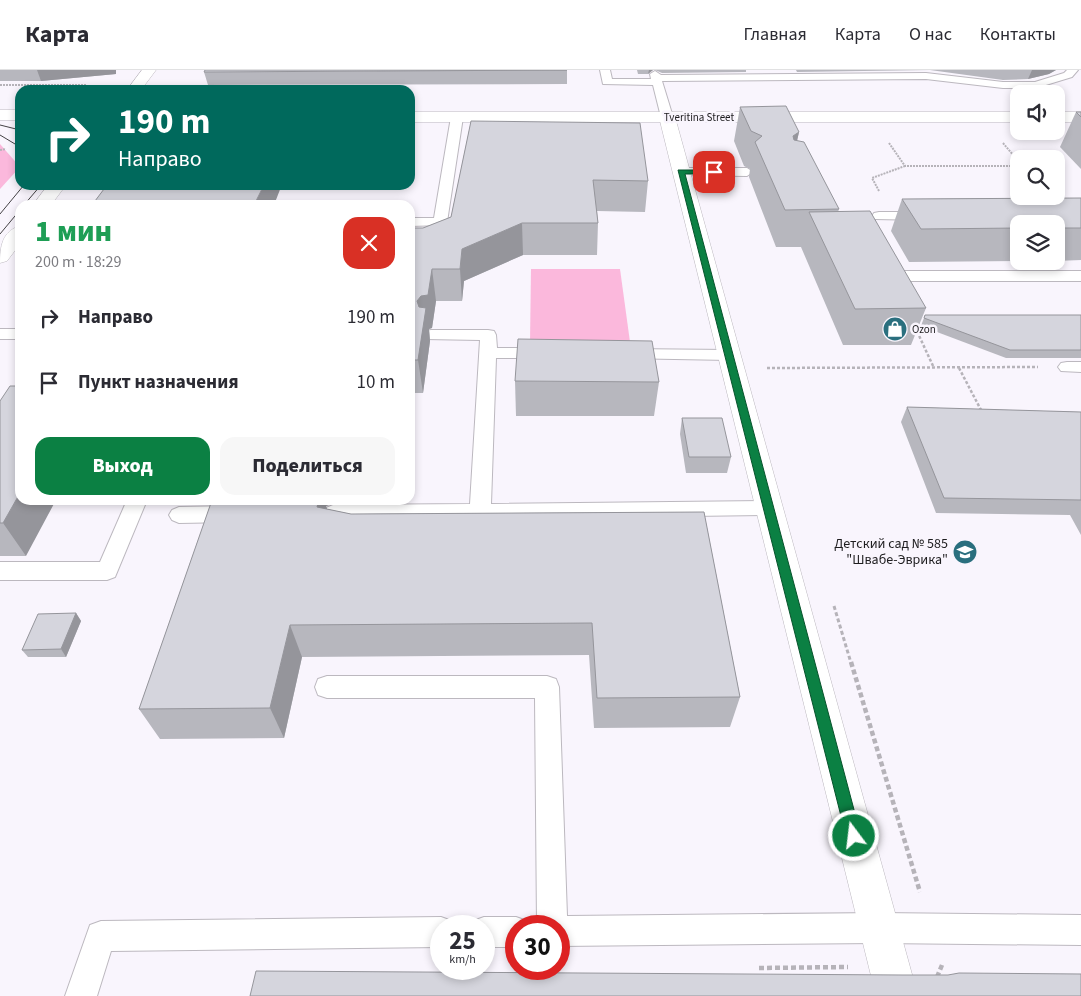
<!DOCTYPE html>
<html lang="ru">
<meta charset="utf-8">
<style>
body{margin:0;font-family:"Source Sans 3",sans-serif;background:#f7f7f7;color:#2b2b33;height:100vh;display:flex;flex-direction:column;font-size:19px;white-space:nowrap}
*{box-sizing:border-box;margin:0}
p{font-size:16px;color:#7c7c81}
.icon{flex:none;width:28px;height:28px;fill:none;stroke:currentColor;stroke-width:2;stroke-linecap:round;stroke-linejoin:round}
.map{position:relative;flex:1;overflow:hidden}
.side{position:absolute;left:15px;top:130px;width:400px;height:305px;display:flex;flex-direction:column;background:#fff;border-radius:15px;box-shadow:0 2px 8px #0003}
.side>*{flex:none}
.banner{position:absolute;left:15px;top:15px;width:400px;height:105px;border-radius:15px;box-shadow:0 2px 8px #0003;background:#00695c;color:#fff;overflow:hidden}
.fabs{position:absolute;left:1010px;top:15px;display:grid;gap:10px}
.fabs a{display:grid;place-items:center;width:55px;height:55px;border-radius:10px;background:#fff;box-shadow:0 2px 8px #0003;font-size:25px}
.speed{position:absolute;left:430px;top:845px;display:flex;gap:10px;font-size:25px;font-weight:700;text-align:center}
.speed>*{display:grid;place-content:center;width:65px;height:65px;border-radius:50%;background:#fff;box-shadow:0 2px 8px #0003;line-height:1}
.speed small{font-size:12px;font-weight:400}
.speed .limit{border:8px solid #d22;background:#fff;color:#111}
.pin{position:absolute;display:grid;place-items:center;width:42px;height:42px;color:#fff;margin:-21px;border-radius:10px;box-shadow:0 2px 8px #0006}
.me{position:absolute;width:55px;margin:-28px;rotate:345deg;stroke-linejoin:round;filter:drop-shadow(0 0 4px #0008)}
.turn{display:flex;align-items:center;gap:18px;height:105px;padding:0 20px;font-size:22px}
.turn .icon{width:65px;height:65px;stroke-width:2.5}
.turn b{display:block;font-size:35px;line-height:42px}
.round{display:grid;place-items:center;flex:none;width:52px;height:52px;border-radius:15px;background:#f7f7f7}
.overview{display:flex;align-items:center;justify-content:space-between;height:85px;padding:0 20px}
h1{font-size:30px;font-weight:800;line-height:38px;color:#1e9e55}
.primary-button{display:flex;gap:10px;margin-top:auto;padding:10px 20px}
.primary-button a{flex:1;height:58px;border-radius:15px;background:#0b8043;color:#fff;font-size:20px;font-weight:800;line-height:58px;text-align:center}
.primary-button a+a{background:#f7f7f7;color:#2b2b33}
ul{padding:0;list-style:none}
li{display:flex;align-items:center;gap:15px;height:65px;padding:0 20px}
li div{flex:1}
li b{display:block;font-size:19px}
li em{font-style:normal}
header{display:flex;align-items:center;gap:30px;box-sizing:border-box;height:70px;padding:0 25px;background:#fff;border-bottom:1px solid #e1e1e2}
header strong{font-size:24px}
nav{display:flex;gap:28px;margin-inline-start:auto;font-size:18px}
.map>svg:first-child{display:block}
</style>
<header>
<strong>Карта</strong>
<nav><a>Главная</a><a>Карта</a><a>О нас</a><a>Контакты</a></nav>
</header>
<div class="map">
<svg width="1081" height="926" viewBox="0 0 1081 926">
<rect width="100%" height="100%" fill="#f9f5fd"/>
<g fill="#fbb8dc">
<path d="M 0,74 L 20,97 L 0,119 Z"/>
<path d="M 531,199 L 620,199 L 630,272 L 530,273 Z"/>
</g>
<g fill="none" stroke-linecap="round" stroke-linejoin="round">
<defs>
<g id="service">
<path d="M 600,0 L 610,0 L 612,9 L 651,9 L 650,4 L 655,1 L 661,5 L 926,3 L 1003,12 L 1035,12 L 1064,3 L 1067,0 L 1078,0 L 1072,7 L 1036,18 L 1003,18 L 926,9 L 662,11 L 673,47 L 667,51 L 661,47 L 653,15 L 603,14 Z"/>
<path d="M 457,43 L 463,47 L 447,152 L 445,155 L 410,156 L 410,148 L 434,148 L 451,47 Z"/>
<path d="M 681,98 L 747,98 L 753,102 L 747,106 L 676,105 L 675,102 Z"/>
<path d="M 879,142 L 926,142 L 933,146 L 926,150 L 874,149 L 872,146 L 874,143 Z"/>
<path d="M 886,189 L 891,191 L 897,201 L 1081,201 L 1081,211 L 892,211 L 887,209 L 878,194 L 881,191 Z"/>
<rect x="0" y="259" width="20" height="10"/>
<path d="M 431,260 L 488,260 L 494,261 L 496,265 L 497,278 L 545,278 L 551,279 L 554,283 L 551,287 L 545,288 L 496,288 L 491,434 L 768,431 L 775,433 L 778,438 L 775,443 L 768,445 L 333,451 L 326,448 L 323,443 L 326,438 L 333,435 L 470,434 L 480,270 L 425,269 L 423,265 L 425,261 Z"/>
<path d="M 626,279 L 729,280 L 735,281 L 738,285 L 735,289 L 729,290 L 620,288 L 617,284 L 620,280 Z"/>
<path d="M 1067,292 L 1081,292 L 1081,302 L 1061,301 L 1058,297 L 1061,293 Z"/>
<path d="M 127,430 L 147,430 L 115,507 L 107,510 L 0,510 L 0,492 L 100,492 Z"/>
<path d="M 233,436 L 240,439 L 243,444 L 240,449 L 233,452 L 179,453 L 172,450 L 169,445 L 172,440 L 179,437 Z"/>
<path d="M 327,606 L 547,606 L 556,609 L 559,617 L 567,846 L 879,843 L 1081,845 L 1081,875 L 879,873 L 559,876 L 559,856 L 537,856 L 535,628 L 327,628 L 318,625 L 315,617 L 318,609 Z"/>
<path d="M 441,847 L 452,851 L 454,856 L 441,856 L 441,877 L 111,881 L 97,926 L 65,926 L 90,855 L 101,851 Z"/>
<path d="M 484,847 L 516,847 L 527,851 L 529,856 L 516,856 L 516,877 L 484,877 L 484,856 L 471,856 L 473,851 Z"/>
</g>
<path id="minor" d="M 667,42 L 672,44 L 675,47 L 918,926 L 876,926 L 659,47 L 662,44 Z"/>
<g id="tertiary">
<path d="M 142,0 L 156,0 L 141,20 L 127,20 Z"/>
<rect x="0" y="40" width="20" height="10"/>
<rect x="410" y="42" width="609" height="10"/>
<rect x="1056" y="42" width="25" height="10"/>
<path d="M 48,115 L 66,115 L 51,135 L 33,135 Z"/>
<path d="M 20,156 L 20,174 L 7,191 L 0,193 C 0,177 2,161 20,156 Z"/>
</g>
</defs>
<use href="#service" stroke="#bcb8bf" stroke-width="2"/>
<use href="#minor" stroke="#bcb8bf" stroke-width="1"/>
<use href="#tertiary" stroke="#bcb8bf" stroke-width="1"/>
<g stroke="#b6b3b9" stroke-width="2" stroke-dasharray="2 1" stroke-linecap="butt">
<path d="M 0,15 L 87,15"/>
<path d="M 889,73 L 905,96 L 1019,96"/>
<path d="M 1003,73 L 1019,92"/>
<path d="M 0,80 L 6,79"/>
<path d="M 879,121 L 872,108 L 905,96"/>
</g>
<g stroke="#b6b3b9" stroke-width="2.5" stroke-dasharray="3 2" stroke-linecap="butt">
<path d="M 915,257 L 934,298"/>
<path d="M 767,298 L 1038,297"/>
<path d="M 959,298 L 981,340"/>
</g>
<g stroke="#b6b3b9" stroke-width="3" stroke-dasharray="4 2.5" stroke-linecap="butt">
<path d="M 980,339 L 982,342"/>
<path d="M 834,536 L 851,593"/>
</g>
<g stroke="#b6b3b9" stroke-width="4.5" stroke-dasharray="5 3" stroke-linecap="butt">
<path d="M 851,592 L 920,822"/>
<path d="M 759,898 L 848,897"/>
<path d="M 937,907 L 942,895"/>
</g>
<use href="#service" fill="#fff" fill-rule="evenodd"/>
<use href="#minor" fill="#fff" fill-rule="evenodd"/>
<use href="#tertiary" fill="#fff" fill-rule="evenodd"/>
<g stroke="#454346" stroke-width="1">
<path d="M 0,55 L 20,60"/>
<path d="M 0,65 L 20,77"/>
<path d="M 24,135 L 41,115"/>
<path d="M 0,144 L 24,115"/>
<path d="M 0,164 L 20,140"/>
</g>
</g>
<g fill="#b7b7be">
<path d="M 0,0 L 116,0 L 116,4 L 41,11 L 0,11 Z"/>
<path d="M 567,0 L 567,14 L 208,15 L 204,2 Z"/>
<path d="M 637,0 L 653,0 L 648,4 L 638,4 Z"/>
<path d="M 655,0 L 746,0 L 746,2 L 662,3 Z"/>
<path d="M 796,0 L 1056,0 L 1049,4 L 1028,9 L 1003,10 L 930,0 L 797,2 Z"/>
<path d="M 740,37 L 799,62 L 797,71 L 839,139 L 838,142 L 926,238 L 911,275 L 843,275 L 801,177 L 776,177 L 749,107 L 750,99 L 744,96 L 734,71 Z"/>
<path d="M 1076,42 L 1081,42 L 1081,99 L 1060,77 Z"/>
<path d="M 471,51 L 648,111 L 645,142 L 597,141 L 598,153 L 597,185 L 523,185 L 464,211 L 462,231 L 436,231 L 432,258 L 429,259 L 430,271 L 423,323 L 410,323 L 410,158 L 423,158 L 451,147 Z"/>
<path d="M 107,115 L 364,115 L 364,117 L 281,117 Z"/>
<path d="M 1081,128 L 1081,190 L 1056,191 L 1056,154 L 1019,154 L 1019,191 L 909,192 L 891,161 L 902,129 Z"/>
<path d="M 925,245 L 1081,245 L 1081,288 L 1006,288 L 921,256 Z"/>
<path d="M 515,311 L 659,312 L 654,346 L 516,346 Z"/>
<path d="M 0,331 L 26,486 L 0,486 Z"/>
<path d="M 907,337 L 1081,342 L 1081,465 L 1070,445 L 936,443 L 901,352 Z"/>
<path d="M 682,348 L 731,387 L 727,403 L 686,403 L 680,364 Z"/>
<path d="M 212,430 L 335,433 L 326,436 L 327,439 L 351,444 L 704,442 L 740,627 L 730,657 L 594,658 L 589,585 L 302,587 L 284,668 L 160,669 L 139,639 Z"/>
<path d="M 76,543 L 81,551 L 66,587 L 28,587 L 22,580 Z"/>
</g>
<g fill="#95959b">
<path d="M 37,0 L 116,0 L 116,4 L 41,11 Z"/>
<path d="M 649,0 L 653,0 L 648,4 Z"/>
<path d="M 1032,0 L 1056,0 L 1049,4 L 1028,9 Z"/>
<path d="M 799,62 L 791,97 L 793,66 Z"/>
<path d="M 264,115 L 281,115 L 281,117 L 274,135 L 254,135 Z"/>
<path d="M 522,153 L 523,185 L 464,211 L 462,231 L 460,199 L 462,179 Z"/>
<path d="M 432,199 L 436,231 L 432,258 L 429,259 L 430,271 L 423,323 L 418,290 L 417,231 Z"/>
<path d="M 20,423 L 20,430 L 56,430 L 26,486 L 3,453 Z"/>
<path d="M 317,430 L 336,430 L 335,433 L 326,436 L 331,452 L 317,437 Z"/>
<path d="M 76,543 L 81,551 L 66,587 L 61,579 Z"/>
<path d="M 290,555 L 302,587 L 284,668 L 270,638 Z"/>
</g>
<g fill="#d5d5dd" stroke="#95959b">
<path d="M 205,0 L 567,0 L 204,2 Z"/>
<path d="M 786,36 L 799,62 L 793,66 L 794,70 L 804,72 L 839,139 L 785,140 L 755,72 L 762,66 L 751,61 L 740,37 Z"/>
<path d="M 1076,42 L 1081,42 L 1081,47 Z"/>
<path d="M 471,51 L 640,53 L 648,111 L 593,110 L 598,153 L 522,153 L 462,179 L 460,199 L 432,199 L 428,225 L 421,226 L 417,231 L 419,237 L 426,238 L 418,290 L 410,290 L 410,158 L 423,158 L 451,147 Z"/>
<path d="M 107,115 L 264,115 L 254,135 L 92,135 Z"/>
<path d="M 1081,128 L 1081,158 L 1056,158 L 1056,154 L 1019,154 L 1019,158 L 921,159 L 902,129 Z"/>
<path d="M 870,141 L 926,238 L 855,239 L 809,142 Z"/>
<path d="M 925,245 L 1081,245 L 1081,280 L 1010,280 L 924,248 Z"/>
<path d="M 518,269 L 652,271 L 659,312 L 515,311 Z"/>
<path d="M 10,316 L 20,316 L 20,423 L 3,453 L 0,453 L 0,331 Z"/>
<path d="M 907,337 L 1081,342 L 1081,430 L 944,428 Z"/>
<path d="M 682,348 L 722,348 L 731,387 L 689,387 Z"/>
<path d="M 212,430 L 319,430 L 317,437 L 351,444 L 704,442 L 740,627 L 597,628 L 592,553 L 290,555 L 270,638 L 139,639 Z"/>
<path d="M 76,543 L 61,579 L 22,580 L 38,544 Z"/>
<path d="M 256,901 L 903,905 L 948,905 L 959,903 L 1081,904 L 1081,926 L 250,926 Z"/>
</g>
<path fill="#0b8043" stroke="#07532c" d="M 678,100 L 714,100 L 717,102 L 714,104 L 685,104 L 861,766 L 859,771 L 854,773 L 849,771 L 846,766 Z"/>
<defs>
<symbol id="shop-disc" viewBox="-11 -11 22 22"><circle r="9.5" fill="#2a6f7e" stroke="#f9f5fd"/><path d="M-5-2.5h2.3a2.7 3.5 0 0 1 5.4 0H5L5.5 6h-11ZM-1.5-2.5h3a1.5 2.3 0 0 0-3 0Z" fill="#fff"/></symbol>
<symbol id="school-disc" viewBox="-11 -11 22 22"><circle r="9.5" fill="#2a6f7e" stroke="#f9f5fd"/><path d="M0-5L7-2L0 1L-7-2ZM-4 1L0 2.5L4 1V4Q0 6-4 4Z" fill="#fff"/></symbol>
</defs>
<g fill-rule="evenodd">
<use href="#shop-disc" x="881" y="245" width="28" height="28"/>
<use href="#school-disc" x="951" y="468" width="28" height="28"/>
</g>
<g text-anchor="middle" dominant-baseline="central" stroke-width="5" stroke-linejoin="round" paint-order="stroke">
<g font-size="11" fill="#1e1d1f" stroke="#f9f5fd">
<text x="699" y="47">Tveritina Street</text>
</g>
<g font-size="11" fill="#1e1d1f" stroke="#f9f5fd" text-anchor="start">
<text x="912" y="259">Ozon</text>
</g>
<g font-size="14" fill="#1e1d1f" stroke="#f9f5fd" text-anchor="end">
<text x="948" y="474">Детский сад № 585<tspan x="948" dy="16">"Швабе-Эврика"</tspan></text>
</g>
</g>
</svg>
<div class="fabs">
<a><svg class="icon" aria-label="sound" viewBox="0 0 24 24"><path d="M4 9h4l5-4v14l-5-4H4zM17 9q2 3 0 6"/></svg></a>
<a><svg class="icon" aria-label="search" viewBox="0 0 24 24"><circle cx="10" cy="10" r="6"/><path d="M15 15l6 6"/></svg></a>
<a><svg class="icon" aria-label="layers" viewBox="0 0 24 24"><path d="M12 4l9 5-9 5-9-5zM3 14l9 5 9-5"/></svg></a>
</div>
<div class="speed"><div>25<small>km/h</small></div><div class="limit">30</div></div>
<div class="pin" style="left:714px;top:102px;background:#d93025"><svg class="icon" aria-label="arrive" viewBox="0 0 24 24"><path d="M6 21V4h12l-3 4 3 4H6"/></svg></div>
<svg class="me" style="left:854px;top:766px" viewBox="-20 -20 40 40"><circle r="17" fill="#0b8043" stroke="#fff" stroke-width="3"/><path d="M0-11L8 9 0 5-8 9z" fill="#fff"/></svg>
<div class="banner">
<div class="turn"><svg class="icon" aria-label="right" viewBox="0 0 24 24"><path d="M7 20v-9h11M14 6l5 5-5 5"/></svg><div><b>190 m</b>Направо</div></div>
</div>
<section class="side">
<div class="overview"><div><h1>1 мин</h1><p>200 m · 18:29</p></div><a class="round" style="background:#d93025;color:#fff"><svg class="icon" aria-label="close" viewBox="0 0 24 24"><path d="M6 6l12 12M18 6L6 18"/></svg></a></div>
<ul>
<li><svg class="icon" aria-label="right" viewBox="0 0 24 24"><path d="M7 20v-9h11M14 6l5 5-5 5"/></svg><div><b>Направо</b></div><em>190 m</em></li>
<li><svg class="icon" aria-label="arrive" viewBox="0 0 24 24"><path d="M6 21V4h12l-3 4 3 4H6"/></svg><div><b>Пункт назначения</b></div><em>10 m</em></li>
</ul>
<div class="primary-button"><a>Выход</a><a>Поделиться</a></div>
</section>
</div>
